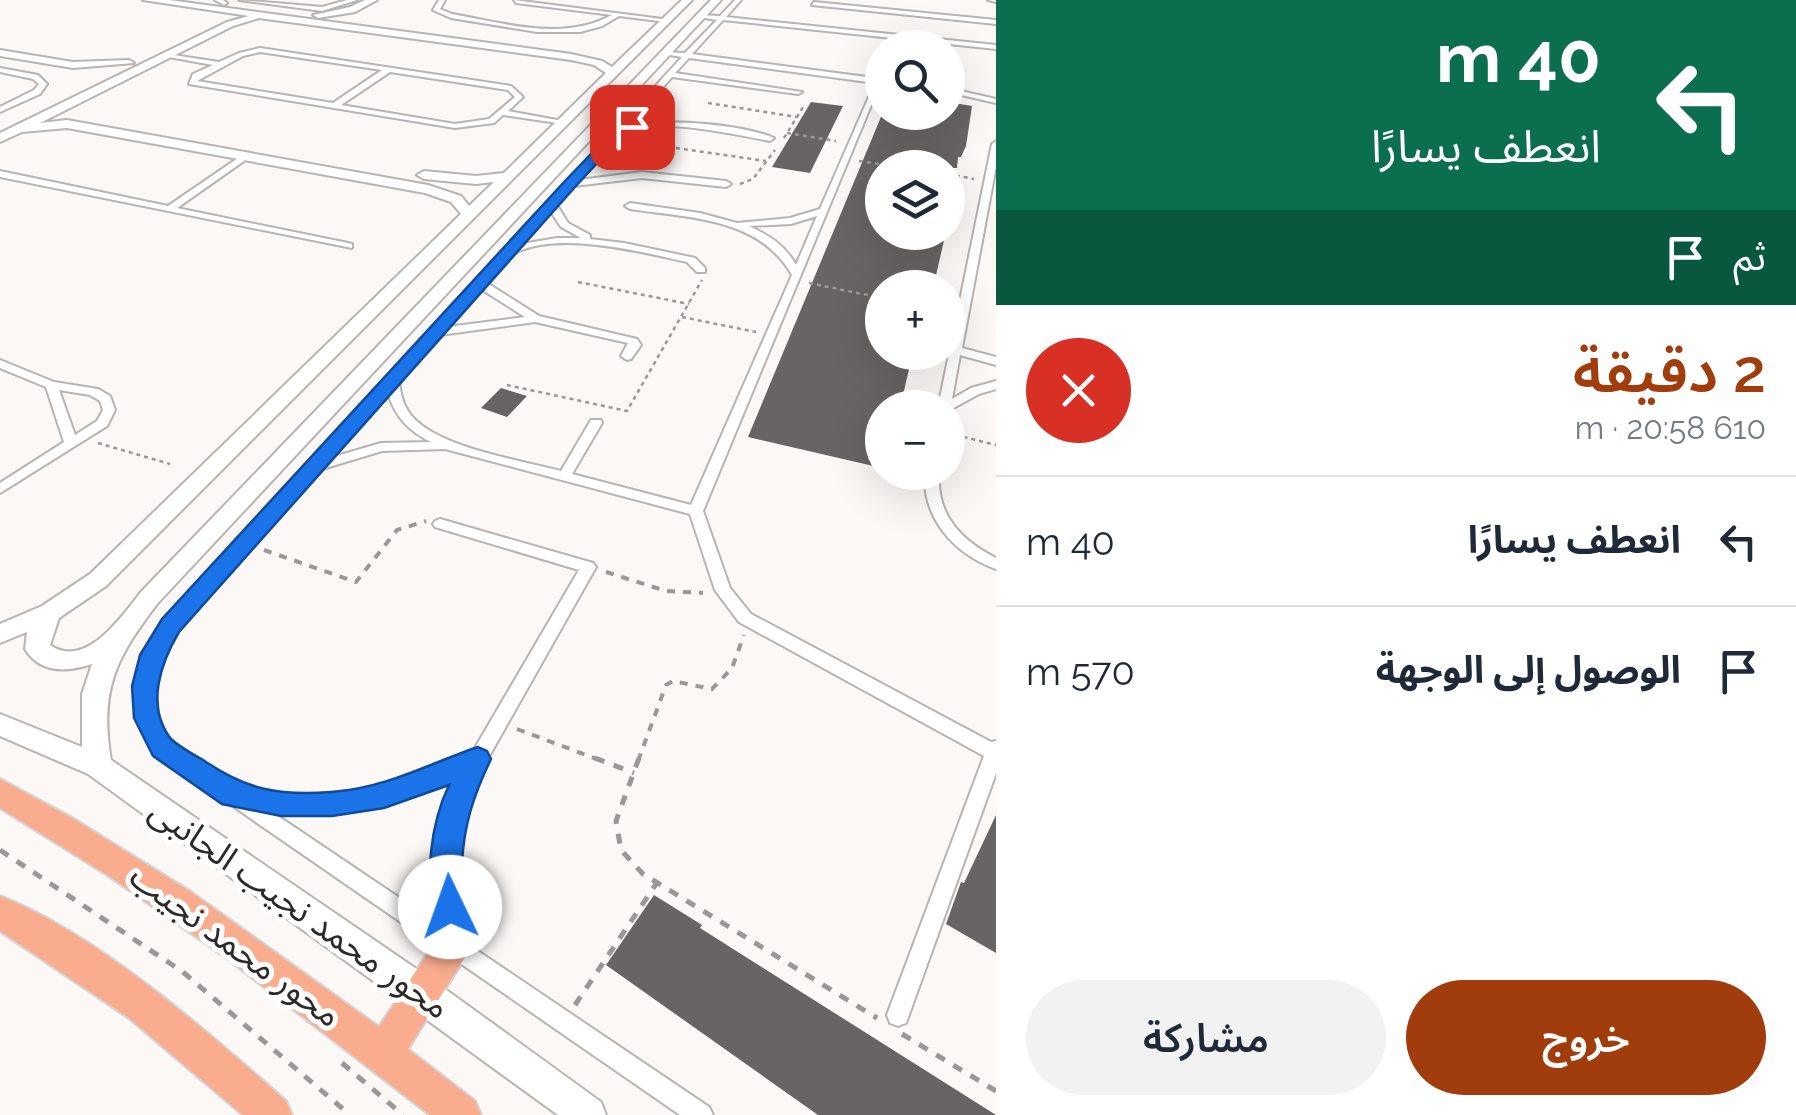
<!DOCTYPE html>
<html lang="ar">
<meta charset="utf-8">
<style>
body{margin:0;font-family:Raleway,"Noto Sans Arabic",sans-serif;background:#f2f2f3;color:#1f2937;direction:rtl;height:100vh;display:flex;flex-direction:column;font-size:38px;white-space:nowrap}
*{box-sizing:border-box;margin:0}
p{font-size:32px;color:#747a83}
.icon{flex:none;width:55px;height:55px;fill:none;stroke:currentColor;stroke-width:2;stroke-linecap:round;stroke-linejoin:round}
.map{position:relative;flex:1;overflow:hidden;direction:ltr}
.drawer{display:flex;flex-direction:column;background:#fff;width:800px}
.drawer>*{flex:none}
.banner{background:#0b6e4f;color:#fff;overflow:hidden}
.controls{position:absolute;left:865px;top:30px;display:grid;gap:20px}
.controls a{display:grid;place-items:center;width:100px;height:100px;border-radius:50%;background:#fff;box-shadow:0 10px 40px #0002;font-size:50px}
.pin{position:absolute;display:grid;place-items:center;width:85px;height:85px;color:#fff;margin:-42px;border-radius:20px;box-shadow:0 5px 15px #0006}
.me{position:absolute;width:110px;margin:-55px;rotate:357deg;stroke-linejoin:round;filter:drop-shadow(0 0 8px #0008)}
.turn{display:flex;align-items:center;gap:35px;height:210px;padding:0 30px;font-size:45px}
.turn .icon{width:130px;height:130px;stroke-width:2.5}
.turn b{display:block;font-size:70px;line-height:85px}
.then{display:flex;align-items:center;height:95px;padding:0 30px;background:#0003;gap:20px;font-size:38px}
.round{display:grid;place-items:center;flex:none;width:105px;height:105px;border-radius:52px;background:#f2f2f3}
.summary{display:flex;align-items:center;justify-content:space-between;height:170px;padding:0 30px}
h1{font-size:60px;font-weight:600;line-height:75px;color:#a13c0d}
.button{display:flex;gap:20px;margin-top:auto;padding:20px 30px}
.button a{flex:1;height:115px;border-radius:60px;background:#a13c0d;color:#fff;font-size:40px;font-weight:600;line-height:115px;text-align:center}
.button a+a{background:#f2f2f3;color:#1f2937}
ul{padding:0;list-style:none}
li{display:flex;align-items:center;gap:30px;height:130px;padding:0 30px;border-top:2px solid #e0e1e3}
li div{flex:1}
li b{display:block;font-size:38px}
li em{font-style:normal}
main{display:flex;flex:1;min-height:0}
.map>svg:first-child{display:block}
</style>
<main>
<section class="drawer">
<div class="banner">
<div class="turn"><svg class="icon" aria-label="left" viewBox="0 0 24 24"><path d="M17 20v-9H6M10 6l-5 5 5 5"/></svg><div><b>40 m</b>انعطف يسارًا</div></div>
<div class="then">ثم<svg class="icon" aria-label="arrive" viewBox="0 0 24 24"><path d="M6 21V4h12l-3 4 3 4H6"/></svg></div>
</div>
<div class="summary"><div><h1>2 دقيقة</h1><p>610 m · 20:58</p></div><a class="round" style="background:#d93025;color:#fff"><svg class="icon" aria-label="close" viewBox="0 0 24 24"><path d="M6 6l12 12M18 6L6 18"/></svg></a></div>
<ul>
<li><svg class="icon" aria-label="left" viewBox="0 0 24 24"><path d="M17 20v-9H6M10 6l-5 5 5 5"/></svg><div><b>انعطف يسارًا</b></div><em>40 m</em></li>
<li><svg class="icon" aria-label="arrive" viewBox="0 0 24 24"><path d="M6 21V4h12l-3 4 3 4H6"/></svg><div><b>الوصول إلى الوجهة</b></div><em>570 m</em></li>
</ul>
<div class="button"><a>خروج</a><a>مشاركة</a></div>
</section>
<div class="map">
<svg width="996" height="1115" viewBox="0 0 996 1115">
<rect width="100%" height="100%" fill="#fcf8f6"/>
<g fill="#686463">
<path d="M 811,102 L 843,106 L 810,173 L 772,167 Z"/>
<path d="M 948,102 L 972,106 L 966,146 L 961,157 L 958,157 L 957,168 L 882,168 L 882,222 L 879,232 L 946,232 L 933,288 L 882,288 L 882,352 L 913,352 L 900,408 L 882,408 L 882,468 L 748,437 L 883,112 L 948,112 Z"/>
<path d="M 501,388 L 527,396 L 507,417 L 481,408 Z"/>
<path d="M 996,815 L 996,953 L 946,924 L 961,882 L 964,883 Z"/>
<path d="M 654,895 L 702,925 L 700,928 L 996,1115 L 818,1115 L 606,965 Z"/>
</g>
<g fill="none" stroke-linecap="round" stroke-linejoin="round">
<defs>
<g id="street">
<path d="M 215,0 L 223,0 L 227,3 L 224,5 Z"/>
<path d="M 239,0 L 322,7 L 347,0 L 357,0 L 322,11 Z"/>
<path d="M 439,0 L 445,0 L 440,9 L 452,14 C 504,23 563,42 612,15 L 516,3 L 514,0 L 670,20 L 667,22 L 619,16 L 602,26 L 580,32 L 537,32 L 451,18 L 433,10 Z"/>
<path d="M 735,0 L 741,0 L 726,17 L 996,45 L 996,49 L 723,20 L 692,54 L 882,79 L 703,511 L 730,588 L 751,614 L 991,742 L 996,741 L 996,773 L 906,1023 L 898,1026 L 890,1023 L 887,1015 L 984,756 L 739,622 L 715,590 L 690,514 L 445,449 L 382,451 L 319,470 L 176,629 L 162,657 L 155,685 L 158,714 L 169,743 L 238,790 L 304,795 L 362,790 L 416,776 L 472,753 L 579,570 L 435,527 L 433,524 L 435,521 L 440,519 L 593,563 L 596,567 L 469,792 L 460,849 L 459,887 L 463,941 L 709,1107 L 713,1115 L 680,1115 L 156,753 C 129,699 135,671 164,621 L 682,57 L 664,54 L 664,52 L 685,53 L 717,20 L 699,17 L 699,15 L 720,16 ZM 689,58 L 875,83 L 820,209 L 790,218 L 737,223 L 700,213 L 630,203 L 625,206 L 630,209 C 689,218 759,217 792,275 L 691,505 L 572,474 L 602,423 L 601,420 L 591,420 L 561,471 C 520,460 431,447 408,411 C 402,402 400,391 399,381 L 440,335 L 535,322 L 628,343 L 621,356 L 627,360 L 631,359 L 641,345 L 637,339 L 539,316 L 487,283 C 496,273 507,256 519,251 C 564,232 641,252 687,262 L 697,272 L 705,272 L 705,268 L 695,258 L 624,243 L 590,239 L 590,235 L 568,223 L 557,205 L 574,186 L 642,178 L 726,187 L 731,184 L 726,181 L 642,172 L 579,180 C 590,168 610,141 622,133 C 649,115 738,135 770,141 L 774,138 C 741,124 665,118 628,126 L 672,77 L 798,94 L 802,92 L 675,73 ZM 551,212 L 561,227 L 581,238 L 557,238 L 522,244 ZM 817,216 L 796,265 C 785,245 768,235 749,226 L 791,224 ZM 481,289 L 525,317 L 447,327 ZM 388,393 C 395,417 409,431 431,442 L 381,443 L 330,458 ZM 459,775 C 434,819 438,877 441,926 L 266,808 C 333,816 398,801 459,775 Z"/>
<path d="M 988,0 L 996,0 L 996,2 Z"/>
<path d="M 814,2 L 996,20 L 996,24 L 812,5 Z"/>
<path d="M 260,48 L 511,86 L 523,97 L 508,111 L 568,122 L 564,124 L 503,115 L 494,123 L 455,128 L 189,84 L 193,74 L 213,65 L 163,56 L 167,54 L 219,62 L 239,53 ZM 260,52 L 382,70 L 333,103 L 197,81 L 243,56 ZM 390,72 L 508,90 L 515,97 L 489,119 L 455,124 L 341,105 Z"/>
<path d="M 0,68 L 38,75 L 47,84 L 40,94 L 0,112 L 0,107 L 34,90 L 39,84 L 33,79 L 0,72 Z"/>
<path d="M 948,88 L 996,99 L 996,103 L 948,92 Z"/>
<path d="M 996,141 L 996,166 L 962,348 L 996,357 L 996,365 L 960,355 L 952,399 L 971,388 L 996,381 L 996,389 L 979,394 L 948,411 L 948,408 L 938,408 L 992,144 Z"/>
<path d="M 244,154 L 251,156 L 177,208 L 348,243 L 352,244 L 352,248 L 0,177 L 0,171 L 168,206 Z"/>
<path d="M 0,360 L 54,382 L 98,389 L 110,396 L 115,410 L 107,426 L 0,493 L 0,483 L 64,442 L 46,387 L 0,368 ZM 59,390 L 90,395 L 100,401 L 103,410 L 97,421 L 75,435 Z"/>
<path d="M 925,472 L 939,472 C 936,514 960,540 996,558 L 996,569 C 954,554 922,518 925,472 Z"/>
</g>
<g id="secondary">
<path d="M 143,0 L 169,0 L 571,54 L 602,61 L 612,67 L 682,0 L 692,0 L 106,586 L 59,618 L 50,645 C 86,670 122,616 141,592 L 711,0 L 721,0 L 157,604 C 116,658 99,690 111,760 L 434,981 L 601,1102 L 606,1115 L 558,1115 L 88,774 L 0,736 L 0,714 L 82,747 L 82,694 L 92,664 C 68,672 40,674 25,649 L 27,632 L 0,643 L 0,624 L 42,606 L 90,574 L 461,214 L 451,202 L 425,193 L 67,128 L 22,132 L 0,142 L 0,133 L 227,22 L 249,16 ZM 259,18 L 571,60 L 594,65 L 606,73 L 504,173 L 476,176 L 424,171 L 417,175 L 424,179 L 476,184 L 494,182 L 469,206 L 461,196 L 428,185 L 67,120 L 40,123 L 233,26 Z"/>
<path d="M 365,0 L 377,0 L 355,12 L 318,18 L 313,15 L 350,7 Z"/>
<path d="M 0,50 L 73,62 L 129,60 L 134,63 L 73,68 L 0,56 Z"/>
</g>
<g id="primary">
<path d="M 0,779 L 72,818 L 191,892 L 379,1027 L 441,933 L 453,928 L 465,933 L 471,945 L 465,957 L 408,1049 L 475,1101 L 481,1115 L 430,1115 L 224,956 L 109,876 L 0,808 Z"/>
<path d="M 0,896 C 96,933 209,1033 286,1101 L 292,1115 L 243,1115 L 129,1018 L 0,931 Z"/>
</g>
</defs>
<use href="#street" stroke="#b8b4b3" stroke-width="4"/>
<use href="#secondary" stroke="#b8b4b3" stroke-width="4"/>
<use href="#primary" stroke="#d5d4d4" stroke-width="4"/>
<g stroke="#9a9796" stroke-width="2.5" stroke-dasharray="4 4" stroke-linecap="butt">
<path d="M 708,103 L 797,117"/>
<path d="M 787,133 L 836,141"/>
<path d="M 784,138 L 805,104"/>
<path d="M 676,148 L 766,161"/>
<path d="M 859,161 L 904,168"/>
<path d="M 948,174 L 974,179"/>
<path d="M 740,184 L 753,179 L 775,150"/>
<path d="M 578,282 L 689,304"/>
<path d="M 809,283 L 882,298"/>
<path d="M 682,317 L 756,332"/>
<path d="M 507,385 L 627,411 L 702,280"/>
<path d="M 948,433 L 996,445"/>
<path d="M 98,443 L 170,464"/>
</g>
<g stroke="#9a9796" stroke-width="4" stroke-dasharray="8 8" stroke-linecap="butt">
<path d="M 264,550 L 356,582 L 397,530 L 426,521"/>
<path d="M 606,572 L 666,591 L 703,593"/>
<path d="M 517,729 L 602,761"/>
<path d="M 638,761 L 666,685 L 673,681 L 712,689 L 732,668 L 744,635"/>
</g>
<g stroke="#9a9796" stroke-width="5" stroke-dasharray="10 10" stroke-linecap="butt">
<path d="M 595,758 L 634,773"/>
<path d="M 639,758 L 616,821 L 621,850 L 643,874 L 877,1018"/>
<path d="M 0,850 L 183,972 L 350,1115"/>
<path d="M 575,1005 L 656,884"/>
<path d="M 902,1034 L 996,1091"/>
<path d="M 342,1063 L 403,1115"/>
</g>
<use href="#street" fill="#fff" fill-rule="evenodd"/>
<use href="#secondary" fill="#fff" fill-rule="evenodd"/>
<use href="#primary" fill="#f9ac8e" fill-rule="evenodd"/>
</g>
<path fill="#1a73e8" stroke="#114b97" stroke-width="2.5" d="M 632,123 L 638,127 L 625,133 L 575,187 L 179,632 C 161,662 145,706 171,739 C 179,747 193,754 203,760 C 247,790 278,796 332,792 C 386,788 428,764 478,747 L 487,751 L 491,759 C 474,794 464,824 462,863 C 461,882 468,900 461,917 L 450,921 L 439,917 C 422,879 432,821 449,785 L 384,808 L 332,816 L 281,816 L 222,804 L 153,756 L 134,718 L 132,686 L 140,655 L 162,619 L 565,181 L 616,128 Z"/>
<g text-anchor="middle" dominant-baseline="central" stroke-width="10" stroke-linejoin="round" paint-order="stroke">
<g font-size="35" fill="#2b2a29" stroke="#fff">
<text transform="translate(300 908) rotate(35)">محور محمد نجيب الجانبى</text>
<text transform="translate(236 945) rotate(36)">محور محمد نجيب</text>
</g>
</g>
</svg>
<div class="controls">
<a><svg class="icon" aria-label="search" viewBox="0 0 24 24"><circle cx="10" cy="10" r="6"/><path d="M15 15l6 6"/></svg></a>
<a><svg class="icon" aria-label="layers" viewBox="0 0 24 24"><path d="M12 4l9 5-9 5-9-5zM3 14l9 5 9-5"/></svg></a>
<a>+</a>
<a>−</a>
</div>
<div class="pin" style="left:632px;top:127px;background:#d93025"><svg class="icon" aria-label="arrive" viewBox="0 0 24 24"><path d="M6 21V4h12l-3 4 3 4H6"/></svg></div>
<svg class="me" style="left:450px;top:907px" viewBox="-20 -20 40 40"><circle r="19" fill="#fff"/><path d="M0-13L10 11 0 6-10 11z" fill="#1a73e8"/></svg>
</div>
</main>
